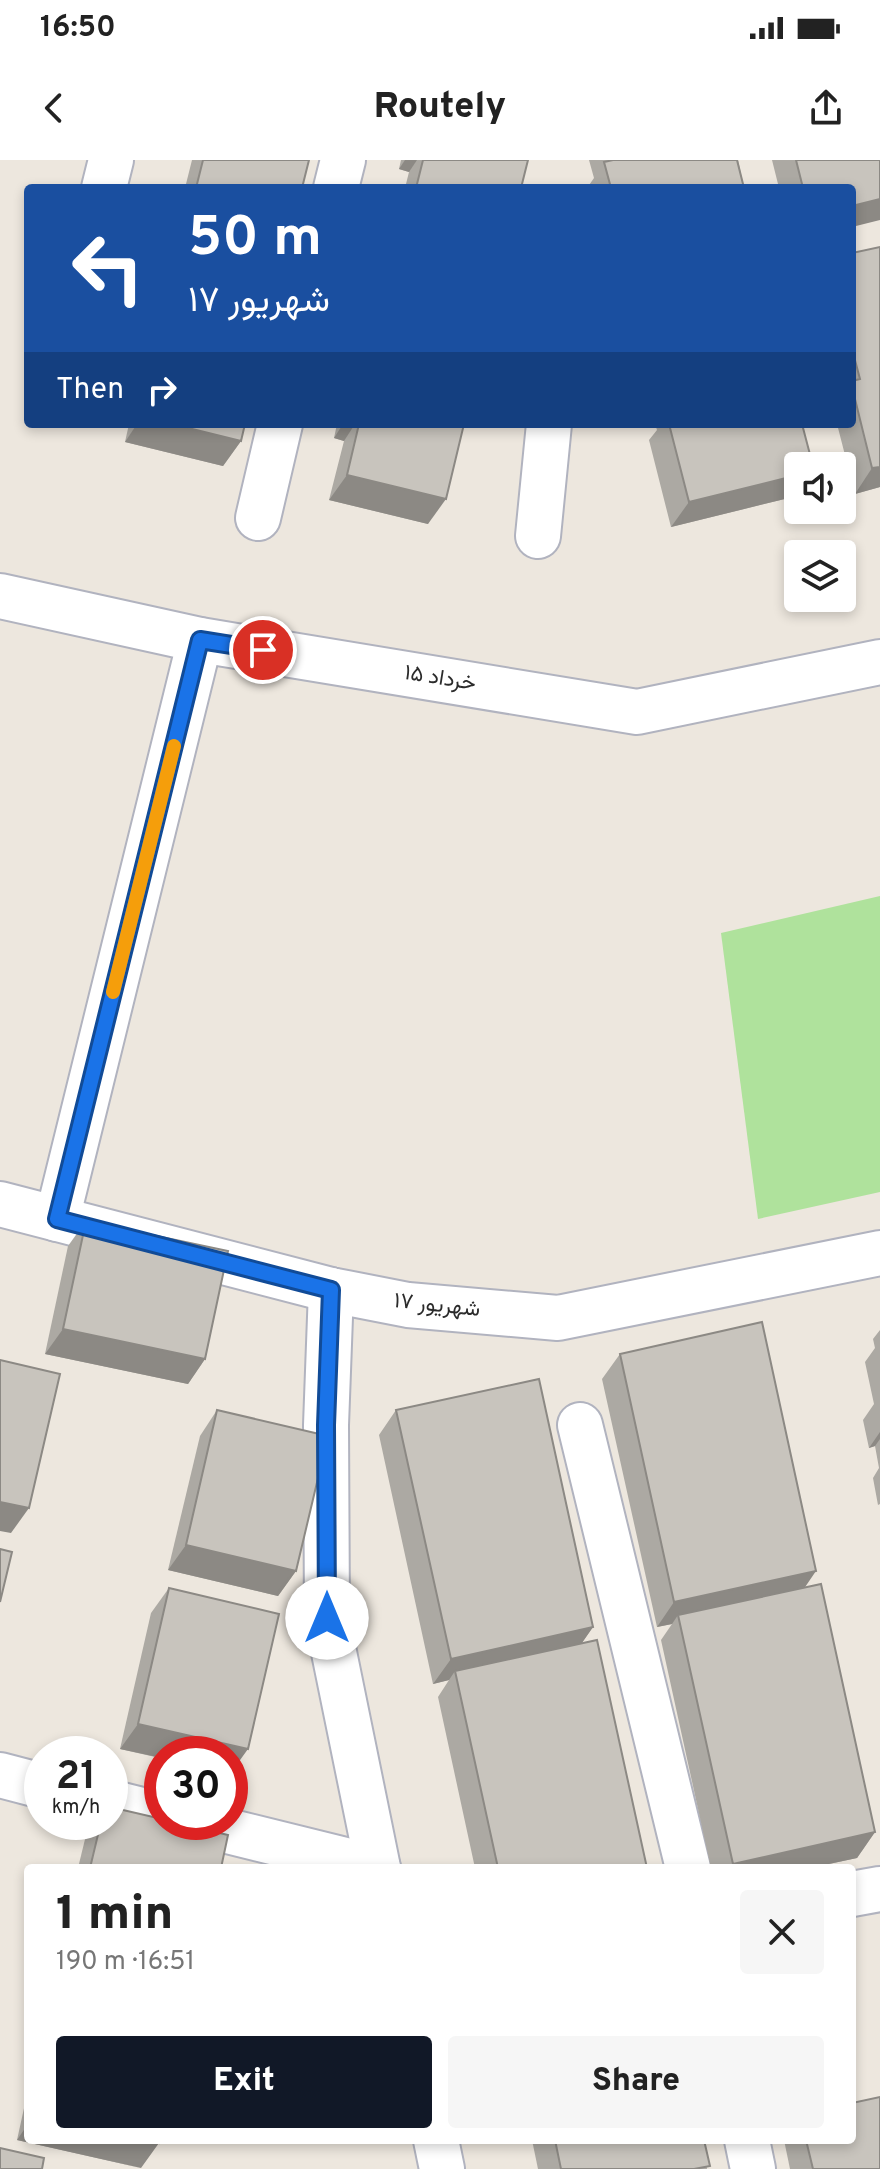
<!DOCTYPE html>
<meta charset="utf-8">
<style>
body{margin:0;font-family:Overpass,Vazirmatn,sans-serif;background:#f6f6f6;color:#222;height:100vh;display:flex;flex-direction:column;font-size:30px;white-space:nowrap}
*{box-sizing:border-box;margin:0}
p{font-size:26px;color:#767676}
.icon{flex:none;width:44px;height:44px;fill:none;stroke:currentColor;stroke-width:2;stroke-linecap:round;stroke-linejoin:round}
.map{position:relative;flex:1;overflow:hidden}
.panel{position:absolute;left:24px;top:1704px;width:832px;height:280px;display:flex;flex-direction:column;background:#fff;border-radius:8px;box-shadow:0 4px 12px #0003}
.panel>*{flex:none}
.top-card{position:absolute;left:24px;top:24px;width:832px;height:244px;border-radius:8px;box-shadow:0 4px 12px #0003;background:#1a4fa0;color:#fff;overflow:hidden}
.tools{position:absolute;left:784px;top:292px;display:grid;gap:16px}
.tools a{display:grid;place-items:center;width:72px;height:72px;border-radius:8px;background:#fff;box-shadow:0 4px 12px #0003;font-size:40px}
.speed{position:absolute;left:24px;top:1576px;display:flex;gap:16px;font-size:40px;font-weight:700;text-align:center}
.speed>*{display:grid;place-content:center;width:104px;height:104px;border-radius:50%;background:#fff;box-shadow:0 4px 12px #0003;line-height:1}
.speed small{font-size:20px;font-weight:400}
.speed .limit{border:12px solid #d22;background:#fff;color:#111}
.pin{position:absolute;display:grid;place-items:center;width:68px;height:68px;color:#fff;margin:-34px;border:4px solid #fff;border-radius:50%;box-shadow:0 2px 8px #0007}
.me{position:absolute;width:88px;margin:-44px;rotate:0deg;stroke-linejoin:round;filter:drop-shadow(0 0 6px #0008)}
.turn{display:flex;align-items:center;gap:28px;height:168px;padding:0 32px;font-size:36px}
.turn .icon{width:104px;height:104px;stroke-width:2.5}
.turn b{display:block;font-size:56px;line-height:68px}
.then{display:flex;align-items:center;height:76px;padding:0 32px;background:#0003;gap:16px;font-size:30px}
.round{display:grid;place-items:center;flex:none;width:84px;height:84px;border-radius:8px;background:#f6f6f6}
.overview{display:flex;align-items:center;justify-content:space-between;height:136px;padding:0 32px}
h1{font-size:48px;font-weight:800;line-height:60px}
.button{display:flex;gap:16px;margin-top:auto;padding:16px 32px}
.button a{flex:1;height:92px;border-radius:8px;background:#111827;color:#fff;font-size:32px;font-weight:800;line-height:92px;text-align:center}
.button a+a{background:#f6f6f6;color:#222}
.status{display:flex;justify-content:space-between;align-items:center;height:56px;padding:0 40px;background:#fff;direction:ltr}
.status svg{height:22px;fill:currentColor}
header{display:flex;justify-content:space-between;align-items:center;height:104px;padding:0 32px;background:#fff;font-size:36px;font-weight:800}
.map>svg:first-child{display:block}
</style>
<div class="status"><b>16:50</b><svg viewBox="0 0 49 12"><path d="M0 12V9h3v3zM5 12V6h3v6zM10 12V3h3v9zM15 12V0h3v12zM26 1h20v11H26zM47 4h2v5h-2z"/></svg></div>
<header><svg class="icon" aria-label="back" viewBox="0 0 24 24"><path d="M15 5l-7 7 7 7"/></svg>Routely<svg class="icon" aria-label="share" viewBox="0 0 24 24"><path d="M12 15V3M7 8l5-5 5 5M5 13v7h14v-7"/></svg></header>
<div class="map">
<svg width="880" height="2009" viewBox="0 0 880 2009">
<rect width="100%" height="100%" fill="#ede7de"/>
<path fill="#afe29c" d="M 880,736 L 880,1032 L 758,1059 L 721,773 Z"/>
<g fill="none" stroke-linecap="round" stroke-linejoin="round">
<defs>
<g id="minor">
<path d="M 104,28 L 111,0"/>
<path d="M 336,28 L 343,0"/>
<path d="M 258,358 L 280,264"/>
<path d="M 538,376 L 549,264"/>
<path d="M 0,1044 L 331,1130 L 408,1145 L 558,1158 L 880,1093"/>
<path d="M 57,1059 L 200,480"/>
<path d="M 331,1130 L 326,1265 L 327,1458 L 378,1708"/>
<path d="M 580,1265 L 688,1708"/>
<path d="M 0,1615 L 42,1626"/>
<path d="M 110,1642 L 162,1655"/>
<path d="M 191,1662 L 378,1708"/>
<path d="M 852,1734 L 880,1729"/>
<path d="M 436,1980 L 442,2009"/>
<path d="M 747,1980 L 753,2009"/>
</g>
<path id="secondary" d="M 0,436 L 200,480 L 637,552 L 880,502"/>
</defs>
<use href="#minor" stroke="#b1b3bf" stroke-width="48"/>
<use href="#secondary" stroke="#b1b3bf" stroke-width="48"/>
<use href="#minor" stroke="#fff" stroke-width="44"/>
<use href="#secondary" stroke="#fff" stroke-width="44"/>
</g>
<g fill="#aca9a3">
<path d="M 192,0 L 309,0 L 302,28 L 185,28 Z"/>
<path d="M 401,0 L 528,0 L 521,28 L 405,28 L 409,12 L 399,9 Z"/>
<path d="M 589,0 L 738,0 L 744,28 L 587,28 L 594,18 Z"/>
<path d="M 772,0 L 880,0 L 852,28 L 779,28 Z"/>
<path d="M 880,87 L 880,327 L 855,334 L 837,264 L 852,264 L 852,93 Z"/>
<path d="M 129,264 L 245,264 L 241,281 L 223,306 L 125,282 Z"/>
<path d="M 337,264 L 464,264 L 428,364 L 329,340 L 344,281 L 334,278 Z"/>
<path d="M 655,264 L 802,264 L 797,336 L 671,367 L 649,280 L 657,270 Z"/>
<path d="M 86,1061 L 205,1199 L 188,1224 L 45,1194 L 68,1086 Z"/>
<path d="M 880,1170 L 880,1344 L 878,1345 L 873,1318 L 879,1308 L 875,1286 L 869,1288 L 863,1260 L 874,1244 L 865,1202 L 875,1188 L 873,1179 Z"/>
<path d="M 620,1194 L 805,1427 L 875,1672 L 857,1698 L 810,1708 L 711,1708 L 661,1480 L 672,1464 L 657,1467 L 602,1219 Z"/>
<path d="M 217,1250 L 296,1411 L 278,1436 L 168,1410 L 200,1276 Z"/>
<path d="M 396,1250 L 593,1467 L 581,1484 L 647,1708 L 475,1708 L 438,1537 L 449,1520 L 433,1524 L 379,1275 Z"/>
<path d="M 169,1428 L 230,1614 L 120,1589 L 151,1453 Z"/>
<path d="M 93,1662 L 110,1662 L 221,1708 L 78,1708 L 87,1671 Z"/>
<path d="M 28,1930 L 28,1980 L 141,2008 L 17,1980 Z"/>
<path d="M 532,1980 L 704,1980 L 707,2009 L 538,2009 Z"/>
<path d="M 784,1980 L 852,1980 L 880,2009 L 790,2009 Z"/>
</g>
<g fill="#8c8984">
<path d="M 405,0 L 417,0 L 409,12 L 399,9 Z"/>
<path d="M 880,39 L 880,60 L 852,67 L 852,46 Z"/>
<path d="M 137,264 L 172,264 L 241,281 L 223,306 L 125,282 Z"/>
<path d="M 343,264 L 355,264 L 344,281 L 334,278 Z"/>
<path d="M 880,307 L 880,327 L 855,334 L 872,308 Z"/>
<path d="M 347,315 L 446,339 L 428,364 L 329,340 Z"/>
<path d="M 798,315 L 798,334 L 797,336 L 671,367 L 689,342 Z"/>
<path d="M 63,1169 L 205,1199 L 188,1224 L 45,1194 Z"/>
<path d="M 880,1272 L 880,1279 L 875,1286 L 869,1288 Z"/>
<path d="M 0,1342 L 29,1348 L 11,1373 L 0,1371 Z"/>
<path d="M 186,1385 L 296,1411 L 278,1436 L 168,1410 Z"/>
<path d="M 816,1411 L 799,1436 L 678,1455 L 672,1464 L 657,1467 L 674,1442 Z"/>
<path d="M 593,1467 L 575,1493 L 455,1511 L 449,1520 L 433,1524 L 451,1499 Z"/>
<path d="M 138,1564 L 248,1589 L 230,1614 L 230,1594 L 162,1594 L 162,1598 L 120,1589 Z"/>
<path d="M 875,1672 L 857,1698 L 810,1708 L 730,1708 L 733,1704 Z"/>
<path d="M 28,1964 L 28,1980 L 145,1980 L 159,1983 L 141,2008 L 17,1980 Z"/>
</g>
<g fill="#c8c4bd" stroke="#8c8984" stroke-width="2">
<path d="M 203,0 L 309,0 L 302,28 L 196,28 Z"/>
<path d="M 423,0 L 528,0 L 521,28 L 416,28 Z"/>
<path d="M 613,0 L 737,0 L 744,28 L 611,28 L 604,2 Z"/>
<path d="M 796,0 L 880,0 L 880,39 L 852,46 L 852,28 L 803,28 Z"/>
<path d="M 880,87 L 880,307 L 872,308 L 852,227 L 852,221 L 860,219 L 852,189 L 852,93 Z"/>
<path d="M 172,264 L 245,264 L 241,281 Z"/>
<path d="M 359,264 L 464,264 L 446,339 L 347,315 Z"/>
<path d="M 669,264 L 802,264 L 813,306 L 798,306 L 798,315 L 689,342 Z"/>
<path d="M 86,1061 L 228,1091 L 205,1199 L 63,1169 Z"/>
<path d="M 762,1162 L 816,1411 L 674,1442 L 620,1194 Z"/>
<path d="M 0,1200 L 60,1214 L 29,1348 L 0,1342 Z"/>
<path d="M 539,1219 L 593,1467 L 451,1499 L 396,1250 Z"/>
<path d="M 217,1250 L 328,1276 L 296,1411 L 186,1385 Z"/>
<path d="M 0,1389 L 12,1392 L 0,1442 Z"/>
<path d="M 821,1424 L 875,1672 L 733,1704 L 678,1455 Z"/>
<path d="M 169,1428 L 279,1454 L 248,1589 L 138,1564 Z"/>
<path d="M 597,1480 L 647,1708 L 498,1708 L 455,1511 Z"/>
<path d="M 110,1647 L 162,1659 L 162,1662 L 174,1662 L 228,1675 L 221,1708 L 90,1708 L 101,1662 L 110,1662 Z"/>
<path d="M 880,1937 L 880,2009 L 813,2009 L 806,1980 L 852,1980 L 852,1943 Z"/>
<path d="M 145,1980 L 160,1980 L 159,1983 Z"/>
<path d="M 555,1980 L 704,1980 L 710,2006 L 694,2009 L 561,2009 Z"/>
<path d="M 0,1988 L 44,1998 L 42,2009 L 0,2009 Z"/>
</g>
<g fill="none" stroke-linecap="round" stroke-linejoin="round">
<defs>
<path id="route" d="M 263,490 L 200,480 L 57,1059 L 331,1130 L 326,1265 L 327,1458"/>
</defs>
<use href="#route" stroke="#114b97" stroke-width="20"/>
<use href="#route" stroke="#1a73e8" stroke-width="14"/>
<path stroke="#f59e0b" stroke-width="14" d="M 113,832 L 174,586"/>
</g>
<g text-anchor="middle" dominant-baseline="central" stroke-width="6" stroke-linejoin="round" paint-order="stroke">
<g font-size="22" fill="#2b2b2b" stroke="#fff">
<text transform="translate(440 519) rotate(9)">۱۵ خرداد</text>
<text transform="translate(437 1146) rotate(6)">۱۷ شهریور</text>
</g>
</g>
</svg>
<div class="tools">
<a><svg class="icon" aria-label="sound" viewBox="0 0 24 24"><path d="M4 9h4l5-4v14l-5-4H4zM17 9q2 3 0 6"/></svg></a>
<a><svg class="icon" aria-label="layers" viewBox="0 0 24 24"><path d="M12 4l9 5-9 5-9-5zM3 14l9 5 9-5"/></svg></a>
</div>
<div class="speed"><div>21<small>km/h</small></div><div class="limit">30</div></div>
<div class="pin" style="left:263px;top:490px;background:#d93025"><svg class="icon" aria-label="arrive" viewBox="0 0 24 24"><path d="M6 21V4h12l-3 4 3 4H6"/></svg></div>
<svg class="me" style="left:327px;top:1458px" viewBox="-20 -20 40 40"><circle r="19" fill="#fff"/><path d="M0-13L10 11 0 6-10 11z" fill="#1a73e8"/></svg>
<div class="top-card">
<div class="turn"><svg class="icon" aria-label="left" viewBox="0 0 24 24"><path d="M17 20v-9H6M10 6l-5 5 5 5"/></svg><div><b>50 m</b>۱۷ شهریور</div></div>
<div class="then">Then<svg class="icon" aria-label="right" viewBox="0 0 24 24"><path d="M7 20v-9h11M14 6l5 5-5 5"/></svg></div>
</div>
<section class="panel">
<div class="overview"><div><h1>1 min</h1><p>190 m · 16:51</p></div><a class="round"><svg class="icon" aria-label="close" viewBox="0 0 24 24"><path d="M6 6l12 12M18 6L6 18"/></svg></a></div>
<div class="button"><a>Exit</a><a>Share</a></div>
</section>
</div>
